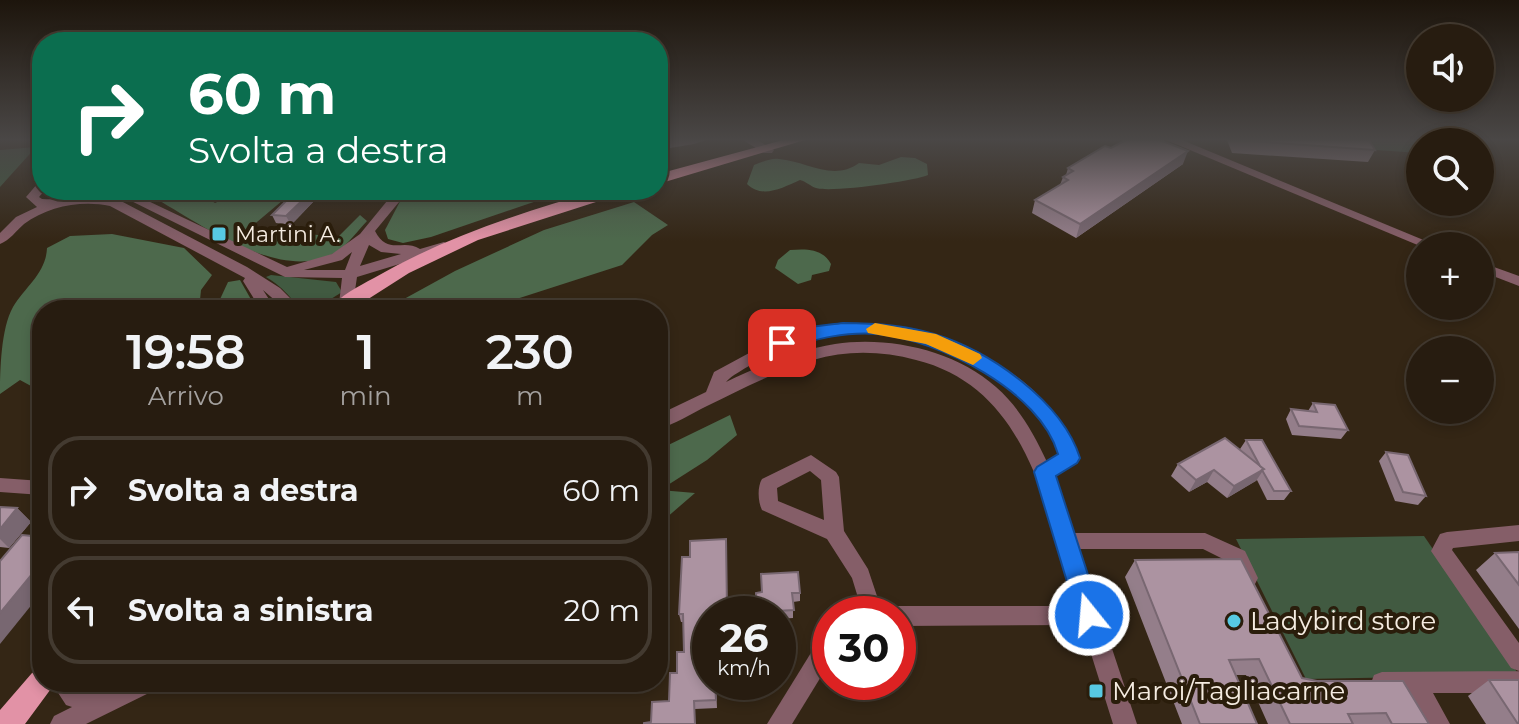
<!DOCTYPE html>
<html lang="it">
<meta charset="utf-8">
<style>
body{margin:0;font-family:Montserrat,sans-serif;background:#33291e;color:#f1f3f6;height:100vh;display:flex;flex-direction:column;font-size:30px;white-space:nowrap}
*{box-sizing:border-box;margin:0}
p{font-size:26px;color:#a4a19f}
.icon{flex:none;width:44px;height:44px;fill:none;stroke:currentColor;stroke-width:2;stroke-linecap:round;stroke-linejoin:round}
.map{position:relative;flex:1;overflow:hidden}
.panel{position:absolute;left:32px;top:300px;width:636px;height:392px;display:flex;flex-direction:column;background:#271c10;border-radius:32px;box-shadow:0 4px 12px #0003,0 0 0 2px #433a30}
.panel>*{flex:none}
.hud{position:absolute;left:32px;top:32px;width:636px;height:168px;border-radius:32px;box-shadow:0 4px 12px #0003,0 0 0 2px #433a30;background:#0b6e4f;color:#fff;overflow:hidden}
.controls{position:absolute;left:1406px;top:24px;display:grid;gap:16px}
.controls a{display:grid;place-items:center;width:88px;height:88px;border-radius:50%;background:#271c10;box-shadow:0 4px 12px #0003,0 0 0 2px #433a30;font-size:40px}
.speed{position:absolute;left:692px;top:596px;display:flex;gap:16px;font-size:40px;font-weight:700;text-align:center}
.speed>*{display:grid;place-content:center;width:104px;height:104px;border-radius:50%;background:#271c10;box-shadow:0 4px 12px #0003,0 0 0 2px #433a30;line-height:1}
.speed small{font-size:20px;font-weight:400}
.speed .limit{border:12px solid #d22;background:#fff;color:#111}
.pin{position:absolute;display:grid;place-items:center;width:68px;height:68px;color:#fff;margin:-34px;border-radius:16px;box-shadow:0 4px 12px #0006}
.me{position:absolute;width:88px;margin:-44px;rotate:343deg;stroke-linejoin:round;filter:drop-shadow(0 0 6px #0008)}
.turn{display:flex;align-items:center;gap:28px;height:168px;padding:0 24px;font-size:36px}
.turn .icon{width:104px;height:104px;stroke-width:2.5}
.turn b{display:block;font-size:56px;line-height:68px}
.eta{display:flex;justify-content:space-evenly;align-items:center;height:136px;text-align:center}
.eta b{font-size:48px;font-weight:600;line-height:56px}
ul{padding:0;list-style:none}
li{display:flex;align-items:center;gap:24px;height:108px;margin:0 16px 12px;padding:0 8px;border:4px solid #433a30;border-radius:32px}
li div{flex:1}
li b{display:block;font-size:30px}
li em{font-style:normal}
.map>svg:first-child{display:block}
</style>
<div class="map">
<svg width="1519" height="724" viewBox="0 0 1519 724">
<rect width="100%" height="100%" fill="#342615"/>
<g fill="#415a41">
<path d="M 1369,140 L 1433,140 L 1435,142 L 1420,142 L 1420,153 L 1376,150 Z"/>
<path d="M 36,147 L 0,187 L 0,150 Z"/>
<path d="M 271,275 L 336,282 L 342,292 C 288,327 308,302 266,277 Z"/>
<path d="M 1424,536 L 1519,675 L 1306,679 L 1236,539 Z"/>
</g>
<g fill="#4d694c">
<path d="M 901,157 L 915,158 L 927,164 L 928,175 C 915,181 830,193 816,188 C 810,186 807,182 800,180 C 782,188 762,199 747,184 L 754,165 C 762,162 771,158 779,159 C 806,161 833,182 859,163 L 879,165 Z"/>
<path d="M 156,190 L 195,190 L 215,203 L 226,198 L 232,190 L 295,190 L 250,228 L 338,237 L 360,215 L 367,221 C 358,230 348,245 336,252 C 283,284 204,226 158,200 Z"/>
<path d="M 406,190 L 569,190 L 431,237 L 403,243 L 388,239 L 385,230 Z"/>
<path d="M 634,202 L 668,225 L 652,235 L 622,265 L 489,308 L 384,310 L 455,271 L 544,230 Z"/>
<path d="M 112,234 L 184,248 L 212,275 L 201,290 L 199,310 L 42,310 L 42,392 L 20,380 L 0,394 C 0,370 1,328 13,307 C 26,286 46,273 47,248 L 70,236 Z"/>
<path d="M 790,250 C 806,249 822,248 831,264 L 829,271 L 812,275 L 811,280 L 798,284 L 775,268 L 778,260 Z"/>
<path d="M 240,280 L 257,310 L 215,310 L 228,282 Z"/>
<path d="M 730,415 L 737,435 L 707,460 L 660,490 L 695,493 L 658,525 L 658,450 Z"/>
</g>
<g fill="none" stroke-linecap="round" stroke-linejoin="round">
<g fill="#855e68" fill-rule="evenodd">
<path d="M 743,140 L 757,140 L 774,150 L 772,153 L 764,153 Z"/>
<path d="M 1166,140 L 1182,140 L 1438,246 L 1420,246 Z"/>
<path d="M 42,182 L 42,190 L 45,190 L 39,197 L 42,199 C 70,201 89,193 119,200 L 247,267 L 280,288 L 302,310 L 286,310 L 263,290 L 276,310 L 261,310 L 243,281 L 245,278 L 110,206 C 82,200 48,206 24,224 C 16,231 10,240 0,244 L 0,233 L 16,217 L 37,207 L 26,197 L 38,183 Z"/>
<path d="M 109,190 L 125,190 L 287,267 L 332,254 L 360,234 L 396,190 L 409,190 L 375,231 C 388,256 403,238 420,249 L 444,242 L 451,246 L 449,249 L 357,277 L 353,304 L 346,309 L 339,304 L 342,278 L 285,277 ZM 369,245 L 381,252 L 401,254 L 360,266 ZM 352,252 L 345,270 L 304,270 L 342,260 Z"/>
<path d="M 1480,262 L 1519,276 L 1519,286 L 1480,271 Z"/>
<path d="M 863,323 C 948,330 1048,370 1078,458 L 1075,463 L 1053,475 L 1074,533 L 1205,533 L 1245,551 L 1258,578 L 1255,584 L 1248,587 L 1241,584 L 1231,563 L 1203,549 L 1079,549 L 1137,724 L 1113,724 L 1082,625 L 898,626 L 898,614 L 888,614 L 891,609 L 898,606 L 1076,606 C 1047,511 1029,388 916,360 C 882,351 847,350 813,360 C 777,371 741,389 707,406 C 691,414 675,424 658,429 L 658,415 L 706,392 L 714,372 L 775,339 L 802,330 L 832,324 ZM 863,333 C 882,335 900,336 918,341 C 971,355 1042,401 1059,455 L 1047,462 C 1034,434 1019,407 996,387 C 954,350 889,336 835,344 C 797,350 760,366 726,382 C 732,375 743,370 752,364 C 788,343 821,335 863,333 Z"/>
<path d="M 811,455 L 836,472 L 839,477 L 844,531 L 868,569 L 883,614 L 863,614 L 852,578 L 827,539 L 762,510 C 758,502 757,487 762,479 ZM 810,471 L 821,480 L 824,520 L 778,501 L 777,488 Z"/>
<path d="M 0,478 L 42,481 L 42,495 L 0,492 Z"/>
<path d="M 1519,525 L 1519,541 L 1453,548 L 1452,550 L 1519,643 L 1519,693 L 1433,693 L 1450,724 L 1425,724 L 1408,694 L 1382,694 L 1374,691 L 1371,683 L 1374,675 L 1382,672 L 1519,671 L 1511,668 L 1431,551 L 1440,534 L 1447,532 Z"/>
<path d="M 830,632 L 830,662 L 792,724 L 767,724 L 822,635 Z"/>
<path d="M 51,682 L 76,682 L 80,686 L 108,690 L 123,682 L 158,682 L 155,690 L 86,724 L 50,724 L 54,716 L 72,707 L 66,705 Z"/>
</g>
<g fill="#e292a6" fill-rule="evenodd">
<path d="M 783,140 L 805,140 L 658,184 L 658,174 Z"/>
<path d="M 600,190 L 626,190 L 624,193 L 478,240 L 409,273 L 351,310 L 329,310 C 339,296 359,286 374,278 C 445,237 522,212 600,190 Z"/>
<path d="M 42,669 L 42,682 L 56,682 L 25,724 L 0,724 L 0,710 L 32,673 Z"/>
</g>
</g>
<g fill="#947e8a">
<path d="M 1227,140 L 1369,140 L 1375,150 L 1368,162 L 1232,153 Z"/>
<path d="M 1111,148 L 1183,164 L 1076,238 L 1032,213 L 1035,200 L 1060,185 L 1063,177 L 1066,175 L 1068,168 Z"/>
<path d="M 312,191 L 315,200 L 291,225 L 276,223 L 272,215 Z"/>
<path d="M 1313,403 L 1348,430 L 1341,439 L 1292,435 L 1286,419 L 1291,409 L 1308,411 Z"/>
<path d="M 1246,440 L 1291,491 L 1284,500 L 1267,500 L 1257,480 L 1227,498 L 1207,482 L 1189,492 L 1171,476 L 1178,464 L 1242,452 L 1240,449 Z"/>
<path d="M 1386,452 L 1426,496 L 1418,505 L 1395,501 L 1379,461 Z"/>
<path d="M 0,507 L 17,508 L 31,522 L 9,548 L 0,547 Z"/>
<path d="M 1519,552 L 1519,629 L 1476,570 L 1495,553 Z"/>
<path d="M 682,557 L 710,682 L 721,682 L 721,683 L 716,684 L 717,708 L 695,709 L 651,722 L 669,701 L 684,652 L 683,622 L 681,622 L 679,614 Z"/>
<path d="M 1135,560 L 1302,678 L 1429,724 L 1268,724 L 1246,675 L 1235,675 L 1257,724 L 1182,724 L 1125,577 Z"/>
<path d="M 761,574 L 800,593 L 800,601 L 793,602 L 793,618 L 778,619 L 778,614 L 757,614 L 756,593 L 762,592 Z"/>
<path d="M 1489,680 L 1519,724 L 1486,724 L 1468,696 Z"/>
</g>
<g fill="#786771">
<path d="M 670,140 L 706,140 L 694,144 L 658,150 L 658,142 Z"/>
<path d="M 1188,151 L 1183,164 L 1076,238 L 1080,224 Z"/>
<path d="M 312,191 L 315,200 L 291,225 L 286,216 Z"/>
<path d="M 1264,469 L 1256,481 L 1227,498 L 1234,486 Z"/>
<path d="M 1214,470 L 1207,482 L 1189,492 L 1196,480 Z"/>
<path d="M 17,508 L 31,522 L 9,548 L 0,539 L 0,529 Z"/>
<path d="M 42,562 L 42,592 L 0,644 L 0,613 Z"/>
</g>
<g fill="#ac93a1" stroke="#786771" stroke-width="2">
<path d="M 1126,140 L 1160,140 L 1188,151 L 1080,224 L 1035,200 L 1068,180 L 1063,177 L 1073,171 L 1068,168 L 1105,146 L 1111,148 Z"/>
<path d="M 1237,140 L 1369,140 L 1375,150 Z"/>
<path d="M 297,190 L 310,190 L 312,191 L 286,216 L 272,215 Z"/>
<path d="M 1313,403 L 1335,405 L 1348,430 L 1299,426 L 1291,409 L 1317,412 Z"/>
<path d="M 1225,438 L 1264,469 L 1234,486 L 1214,470 L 1196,480 L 1178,464 Z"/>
<path d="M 1246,440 L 1262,440 L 1291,491 L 1274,491 L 1262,470 L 1264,469 L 1260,466 Z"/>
<path d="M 1386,452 L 1408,455 L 1426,496 L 1403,492 Z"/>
<path d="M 0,507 L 17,508 L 0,529 Z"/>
<path d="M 22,535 L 42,537 L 42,562 L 0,613 L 0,561 Z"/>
<path d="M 726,539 L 727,610 L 733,609 L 733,614 L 710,614 L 710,682 L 715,682 L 716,700 L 694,701 L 695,724 L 644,724 L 644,723 L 651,722 L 652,702 L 669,701 L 670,673 L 677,673 L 677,652 L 684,652 L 683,614 L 679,614 L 682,557 L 690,557 L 690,541 Z"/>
<path d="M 1519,552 L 1519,585 L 1495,553 Z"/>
<path d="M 1241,559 L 1302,678 L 1317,681 L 1403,681 L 1429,724 L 1392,724 L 1386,713 L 1348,714 L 1353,724 L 1290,724 L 1259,659 L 1229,660 L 1257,724 L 1200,724 L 1135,560 Z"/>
<path d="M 798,572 L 800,593 L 792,593 L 794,610 L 757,612 L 756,593 L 762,592 L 761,574 Z"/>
<path d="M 1489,680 L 1519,680 L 1519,724 L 1518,724 Z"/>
</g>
<linearGradient id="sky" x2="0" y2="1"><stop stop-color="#1d150c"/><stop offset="0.58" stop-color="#4a4746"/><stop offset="1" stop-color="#4a4746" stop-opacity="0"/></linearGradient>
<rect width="1519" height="241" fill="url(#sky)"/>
<path fill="#1a73e8" stroke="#114b97" stroke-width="2" d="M 843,323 C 873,323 905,325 934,334 C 990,351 1062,401 1080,458 L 1077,463 L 1056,476 L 1101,615 L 1098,623 L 1089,626 L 1081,623 L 1077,615 L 1034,472 L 1037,467 L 1058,454 C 1040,391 939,340 878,334 C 844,331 814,340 782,349 L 773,343 C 788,326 822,326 843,323 Z"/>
<path fill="#f59e0b" d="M 875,323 L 936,334 L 980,354 L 982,358 L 973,365 L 926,344 L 868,333 L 866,329 Z"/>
<g fill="#57c9e2" stroke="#2a1d0b" stroke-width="3">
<rect x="211" y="226" width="16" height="16" rx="4"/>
<circle cx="1234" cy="621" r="8"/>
<rect x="1088" y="683" width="16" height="16" rx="4"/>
</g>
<g text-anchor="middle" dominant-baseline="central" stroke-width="8" stroke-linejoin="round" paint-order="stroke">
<g font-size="22" fill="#f5ece1" stroke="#2a1d0b" text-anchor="start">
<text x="235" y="234">Martini A.</text>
</g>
<g font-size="26" fill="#f5ece1" stroke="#2a1d0b" text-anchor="start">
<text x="1250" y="621">Ladybird store</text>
<text x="1112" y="691">Maroi/Tagliacarne</text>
</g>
</g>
</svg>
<div class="controls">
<a><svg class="icon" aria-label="sound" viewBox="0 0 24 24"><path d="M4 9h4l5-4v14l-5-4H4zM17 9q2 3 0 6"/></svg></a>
<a><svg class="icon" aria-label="search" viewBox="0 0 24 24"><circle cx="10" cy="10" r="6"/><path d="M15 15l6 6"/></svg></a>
<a>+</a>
<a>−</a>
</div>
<div class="speed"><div>26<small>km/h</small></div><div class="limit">30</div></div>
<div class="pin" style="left:782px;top:343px;background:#d93025"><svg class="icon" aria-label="arrive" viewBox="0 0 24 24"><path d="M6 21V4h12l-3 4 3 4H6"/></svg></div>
<svg class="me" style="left:1089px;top:615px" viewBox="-20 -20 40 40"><circle r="17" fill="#1a73e8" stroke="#fff" stroke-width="3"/><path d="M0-11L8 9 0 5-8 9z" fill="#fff"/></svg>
<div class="hud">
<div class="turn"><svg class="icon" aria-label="right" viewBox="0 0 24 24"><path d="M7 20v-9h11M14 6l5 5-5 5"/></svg><div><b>60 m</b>Svolta a destra</div></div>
</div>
<section class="panel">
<div class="eta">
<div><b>19:58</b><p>Arrivo</p></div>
<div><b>1</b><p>min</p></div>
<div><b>230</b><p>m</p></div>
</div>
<ul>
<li><svg class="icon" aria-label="right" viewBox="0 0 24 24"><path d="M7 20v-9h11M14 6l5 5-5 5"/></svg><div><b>Svolta a destra</b></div><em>60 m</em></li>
<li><svg class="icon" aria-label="left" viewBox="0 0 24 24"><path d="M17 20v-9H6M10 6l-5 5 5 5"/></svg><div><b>Svolta a sinistra</b></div><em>20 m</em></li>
</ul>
</section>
</div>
